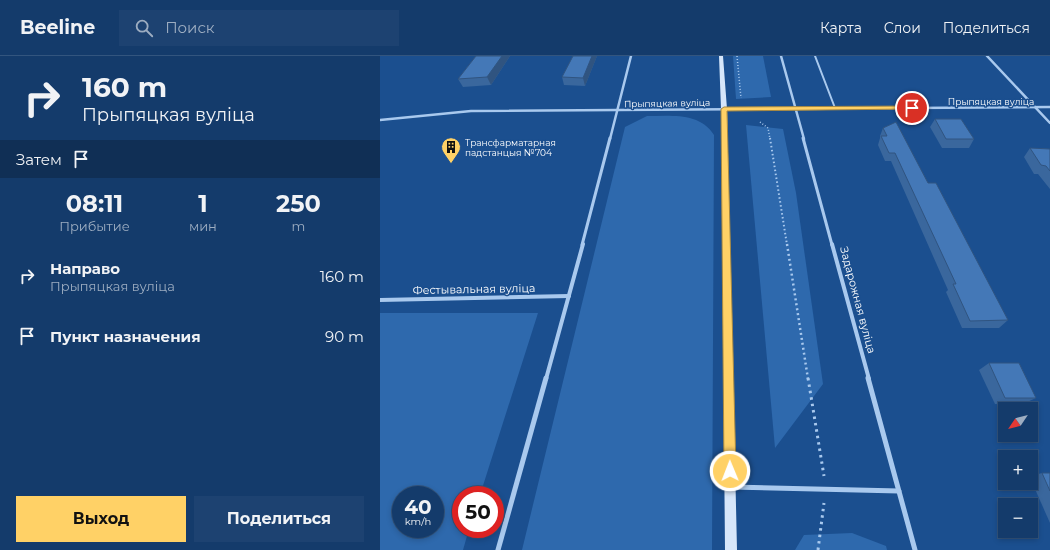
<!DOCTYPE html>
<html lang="ru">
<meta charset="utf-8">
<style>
body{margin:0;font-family:Montserrat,sans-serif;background:#1d4271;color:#f1f3f6;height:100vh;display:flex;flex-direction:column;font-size:15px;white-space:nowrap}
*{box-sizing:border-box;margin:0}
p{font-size:13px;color:#9dadc1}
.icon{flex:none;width:22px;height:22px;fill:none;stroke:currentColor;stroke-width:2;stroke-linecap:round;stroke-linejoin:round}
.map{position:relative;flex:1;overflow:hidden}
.details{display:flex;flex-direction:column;background:#143b6b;width:380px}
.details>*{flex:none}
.top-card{background:#143b6b;color:#f1f3f6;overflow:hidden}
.needle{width:26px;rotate:235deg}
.controls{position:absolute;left:618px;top:346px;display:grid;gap:8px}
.controls a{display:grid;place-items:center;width:40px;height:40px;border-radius:0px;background:#143b6b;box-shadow:0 2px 6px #0003,0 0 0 1px #33557e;font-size:20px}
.speed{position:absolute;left:12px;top:430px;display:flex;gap:8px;font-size:20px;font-weight:700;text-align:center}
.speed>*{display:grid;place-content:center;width:52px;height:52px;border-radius:50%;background:#143b6b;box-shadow:0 2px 6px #0003,0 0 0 1px #33557e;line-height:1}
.speed small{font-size:10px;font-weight:400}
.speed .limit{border:6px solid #d22;background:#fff;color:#111}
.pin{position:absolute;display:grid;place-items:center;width:34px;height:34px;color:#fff;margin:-17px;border:2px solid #fff;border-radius:50%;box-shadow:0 1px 4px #0007}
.me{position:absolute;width:44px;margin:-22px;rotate:359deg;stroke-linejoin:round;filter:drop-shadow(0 0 3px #0008)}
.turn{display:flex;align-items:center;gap:14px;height:84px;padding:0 16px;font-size:18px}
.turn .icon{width:52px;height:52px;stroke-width:2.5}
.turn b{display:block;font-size:28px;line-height:34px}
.then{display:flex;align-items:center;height:38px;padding:0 16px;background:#0003;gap:8px;font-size:15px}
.eta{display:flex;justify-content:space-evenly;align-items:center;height:68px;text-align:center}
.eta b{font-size:24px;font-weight:700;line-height:28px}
.primary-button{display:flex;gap:8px;margin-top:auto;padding:8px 16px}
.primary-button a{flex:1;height:46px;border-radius:0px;background:#ffd166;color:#111;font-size:16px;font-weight:700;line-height:46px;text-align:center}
.primary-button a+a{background:#1d4271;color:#f1f3f6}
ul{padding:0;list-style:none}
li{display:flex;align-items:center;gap:12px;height:60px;padding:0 16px}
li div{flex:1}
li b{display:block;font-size:15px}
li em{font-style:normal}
header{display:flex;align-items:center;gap:24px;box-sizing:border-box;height:56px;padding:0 20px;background:#143b6b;border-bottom:1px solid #33557e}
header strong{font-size:19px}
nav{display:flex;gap:22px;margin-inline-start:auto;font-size:14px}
.search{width:280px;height:36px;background:#1d4271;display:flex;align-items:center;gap:10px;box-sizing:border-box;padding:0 14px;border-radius:0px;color:#9dadc1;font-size:15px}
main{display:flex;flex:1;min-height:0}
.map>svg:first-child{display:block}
</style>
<header>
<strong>Beeline</strong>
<div class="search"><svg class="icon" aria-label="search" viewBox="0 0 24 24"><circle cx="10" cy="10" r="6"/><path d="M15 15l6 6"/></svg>Поиск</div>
<nav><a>Карта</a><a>Слои</a><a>Поделиться</a></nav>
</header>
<main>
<section class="details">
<div class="top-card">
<div class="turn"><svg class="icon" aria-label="right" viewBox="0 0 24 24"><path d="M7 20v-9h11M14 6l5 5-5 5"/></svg><div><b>160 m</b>Прыпяцкая вуліца</div></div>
<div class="then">Затем<svg class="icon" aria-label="arrive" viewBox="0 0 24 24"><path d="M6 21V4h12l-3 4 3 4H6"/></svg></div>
</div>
<div class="eta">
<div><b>08:11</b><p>Прибытие</p></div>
<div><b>1</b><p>мин</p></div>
<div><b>250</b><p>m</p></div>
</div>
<ul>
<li><svg class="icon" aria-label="right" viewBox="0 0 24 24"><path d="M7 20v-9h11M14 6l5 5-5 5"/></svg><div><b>Направо</b><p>Прыпяцкая вуліца</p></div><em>160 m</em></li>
<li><svg class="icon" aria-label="arrive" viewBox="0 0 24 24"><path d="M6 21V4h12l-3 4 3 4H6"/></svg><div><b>Пункт назначения</b></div><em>90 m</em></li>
</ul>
<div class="primary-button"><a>Выход</a><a>Поделиться</a></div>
</section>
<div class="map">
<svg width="670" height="494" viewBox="0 0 670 494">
<rect width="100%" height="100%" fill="#1b4f8f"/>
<g fill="#2e69ad" fill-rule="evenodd">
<path d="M 353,0 L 383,0 L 391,41 L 356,43 Z"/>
<path d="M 267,60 C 290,60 320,56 334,79 L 332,494 L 142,494 L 245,71 Z"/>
<path d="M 366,69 L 403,73 L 416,137 L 443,328 L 395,392 Z"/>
<path d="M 0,257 L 158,257 L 100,439 L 81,439 L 81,473 L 89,473 L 83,494 L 0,494 ZM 21,439 L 55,439 L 55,473 L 21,473 Z"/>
<path d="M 472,477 L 506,490 L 507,494 L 415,494 L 424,479 Z"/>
</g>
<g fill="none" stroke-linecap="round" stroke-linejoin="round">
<g stroke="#a9c9ee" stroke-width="1.5" stroke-dasharray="1 2" stroke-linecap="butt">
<path d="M 357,0 L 361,42"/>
<path d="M 380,66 L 388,72 L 390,83"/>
</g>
<path stroke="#a9c9ee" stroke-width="2" stroke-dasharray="1.5 2.5" stroke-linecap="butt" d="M 390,82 L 407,189"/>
<path stroke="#a9c9ee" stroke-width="2.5" stroke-dasharray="2 3" stroke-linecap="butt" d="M 407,188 L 428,323"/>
<g stroke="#a9c9ee" stroke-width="3" stroke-dasharray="2.5 4" stroke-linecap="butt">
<path d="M 428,322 L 444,420"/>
<path d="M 438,494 L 444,447"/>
</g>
<path stroke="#a9c9ee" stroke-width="2" d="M 435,0 L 455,52"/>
<g stroke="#a9c9ee" stroke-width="2.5">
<path d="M 401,0 L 424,83"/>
<path d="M 607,0 L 670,67"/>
<path d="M 0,64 L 91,55 L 670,51"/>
<path d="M 230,83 L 251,0"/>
</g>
<g stroke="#a9c9ee" stroke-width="3">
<path d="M 423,82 L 452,189"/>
<path d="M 202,189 L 230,82"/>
</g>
<g stroke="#a9c9ee" stroke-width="4">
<path d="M 452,188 L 489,323"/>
<path d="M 0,244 L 189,240"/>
<path d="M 166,323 L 203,188"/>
</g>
<g stroke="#a9c9ee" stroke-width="5">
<path d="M 488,322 L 535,494"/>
<path d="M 351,431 L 519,435"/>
<path d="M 118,494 L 166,322"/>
</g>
<path fill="#d6e6fa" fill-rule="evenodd" d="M 339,0 L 343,0 L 347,53 L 357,494 L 345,494 L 341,53 Z"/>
</g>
<g fill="#3a679d">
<path d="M 96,0 L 130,0 L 111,29 L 83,31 L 78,23 Z"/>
<path d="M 217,0 L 205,30 L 184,29 L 182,21 Z"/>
<path d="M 555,63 L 594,83 L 589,92 L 562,92 L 550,71 Z"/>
<path d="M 503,72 L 548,127 L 628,264 L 619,272 L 582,272 L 566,236 L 568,234 L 511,105 L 505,105 L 498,89 L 500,82 L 500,80 Z"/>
<path d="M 650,92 L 670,93 L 670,133 L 658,118 L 654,118 L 644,101 Z"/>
<path d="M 609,307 L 656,342 L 645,347 L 615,348 L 599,314 Z"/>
<path d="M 662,417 L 670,417 L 670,467 L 651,424 L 651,420 Z"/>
</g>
<g fill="#305480">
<path d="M 122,0 L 130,0 L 111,29 L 107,21 Z"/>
<path d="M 212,0 L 217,0 L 205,30 L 203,22 Z"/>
</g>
<g fill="#4478b7" stroke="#305480">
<path d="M 96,0 L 122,0 L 107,21 L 78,23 Z"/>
<path d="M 193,0 L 212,0 L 203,22 L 182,21 Z"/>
<path d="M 555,63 L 581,63 L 594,83 L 566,83 Z"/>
<path d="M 516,66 L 548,127 L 556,127 L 628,264 L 590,265 L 573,228 L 576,228 L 515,97 L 509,97 L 501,80 L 507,80 L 503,72 Z"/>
<path d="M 650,92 L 670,93 L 670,115 L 666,110 L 661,109 Z"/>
<path d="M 609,307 L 639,307 L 656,342 L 625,342 Z"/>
<path d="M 662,417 L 670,417 L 670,435 Z"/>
</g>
<path fill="#ffd166" stroke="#a68842" d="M 532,50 L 535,52 L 534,53 L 347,55 L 356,415 L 354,419 L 350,421 L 345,419 L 344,415 L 341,53 L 344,51 Z"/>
<defs>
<symbol id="building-pin" viewBox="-11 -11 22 30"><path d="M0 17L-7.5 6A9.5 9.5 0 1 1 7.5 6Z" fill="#ffd166" stroke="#1b4f8f"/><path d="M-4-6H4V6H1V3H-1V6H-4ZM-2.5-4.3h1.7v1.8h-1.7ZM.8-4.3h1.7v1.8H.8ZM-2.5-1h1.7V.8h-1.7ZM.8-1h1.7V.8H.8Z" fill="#111"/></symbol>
</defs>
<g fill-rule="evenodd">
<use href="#building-pin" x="60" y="80" width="22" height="30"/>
</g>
<g text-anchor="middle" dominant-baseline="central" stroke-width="3" stroke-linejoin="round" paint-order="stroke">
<g font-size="9" fill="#fff" stroke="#1b4f8f">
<text x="611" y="45">Прыпяцкая вуліца</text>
<text transform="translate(287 47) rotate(-1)">Прыпяцкая вуліца</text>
</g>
<g font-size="9" fill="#fff" stroke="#1b4f8f" text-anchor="start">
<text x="85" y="86">Трансфарматарная<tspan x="85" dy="10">падстанцыя №704</tspan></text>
</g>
<g font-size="11" fill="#fff" stroke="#1b4f8f">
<text transform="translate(94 233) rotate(-1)">Фестывальная вуліца</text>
<text transform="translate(478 244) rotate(75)">Задарожная вуліца</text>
</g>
</g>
</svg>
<div class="controls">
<a><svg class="needle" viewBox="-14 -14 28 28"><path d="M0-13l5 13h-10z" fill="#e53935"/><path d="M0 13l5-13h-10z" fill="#9dadc1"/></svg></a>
<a>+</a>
<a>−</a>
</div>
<div class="speed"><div>40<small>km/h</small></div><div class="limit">50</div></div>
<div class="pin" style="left:532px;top:52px;background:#d93025"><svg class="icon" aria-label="arrive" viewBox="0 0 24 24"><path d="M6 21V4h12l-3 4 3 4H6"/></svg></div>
<svg class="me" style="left:350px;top:415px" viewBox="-20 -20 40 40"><circle r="17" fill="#ffd166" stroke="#fff" stroke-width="3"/><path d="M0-11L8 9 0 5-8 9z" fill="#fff"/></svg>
</div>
</main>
